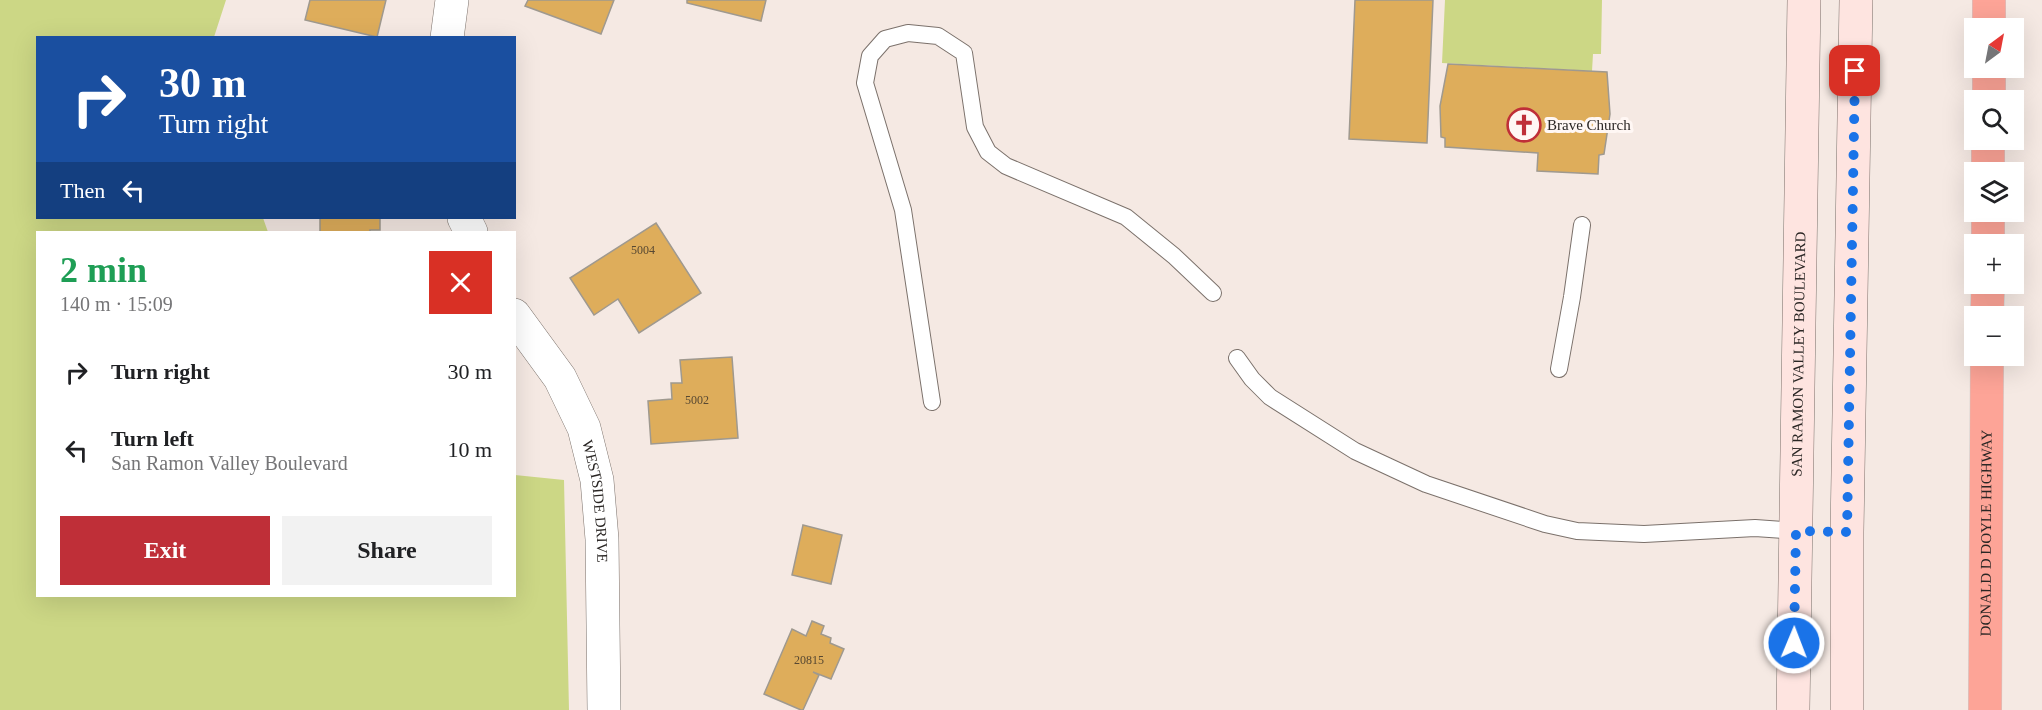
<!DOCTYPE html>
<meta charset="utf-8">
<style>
body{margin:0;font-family:"Times New Roman",serif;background:#f2f2f2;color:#202124;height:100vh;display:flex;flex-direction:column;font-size:22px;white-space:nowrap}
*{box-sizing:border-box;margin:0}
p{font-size:20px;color:#757577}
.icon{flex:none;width:33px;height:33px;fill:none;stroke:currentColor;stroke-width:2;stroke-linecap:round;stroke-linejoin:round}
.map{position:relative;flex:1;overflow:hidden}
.panel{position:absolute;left:36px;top:231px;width:480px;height:366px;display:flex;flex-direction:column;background:#fff;border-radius:0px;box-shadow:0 6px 24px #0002}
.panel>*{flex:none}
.hud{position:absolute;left:36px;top:36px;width:480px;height:183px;border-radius:0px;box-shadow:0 6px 24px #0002;background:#1a4fa0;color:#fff;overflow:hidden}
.needle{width:39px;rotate:32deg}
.tools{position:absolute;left:1964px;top:18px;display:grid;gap:12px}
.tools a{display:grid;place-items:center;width:60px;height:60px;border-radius:0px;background:#fff;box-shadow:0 6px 24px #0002;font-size:30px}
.pin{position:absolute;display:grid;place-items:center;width:51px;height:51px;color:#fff;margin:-26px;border-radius:12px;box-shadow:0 3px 9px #0006}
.me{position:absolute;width:66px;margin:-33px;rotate:1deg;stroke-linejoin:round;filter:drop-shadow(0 0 4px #0008)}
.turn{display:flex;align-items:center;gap:21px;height:126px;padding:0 24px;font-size:27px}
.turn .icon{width:78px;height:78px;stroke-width:2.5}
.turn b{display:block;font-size:42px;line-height:51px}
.then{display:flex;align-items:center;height:57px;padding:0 24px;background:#0003;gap:12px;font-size:22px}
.round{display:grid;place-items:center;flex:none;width:63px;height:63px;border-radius:0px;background:#f2f2f2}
.summary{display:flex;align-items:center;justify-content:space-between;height:102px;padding:0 24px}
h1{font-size:36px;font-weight:800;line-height:45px;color:#1e9e55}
.button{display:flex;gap:12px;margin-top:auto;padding:12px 24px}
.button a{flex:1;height:69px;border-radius:0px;background:#bf2f38;color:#fff;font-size:24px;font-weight:800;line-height:69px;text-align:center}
.button a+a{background:#f2f2f2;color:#202124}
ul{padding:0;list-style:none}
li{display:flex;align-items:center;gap:18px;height:78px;padding:0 24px}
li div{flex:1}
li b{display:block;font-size:22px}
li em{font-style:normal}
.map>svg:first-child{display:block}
</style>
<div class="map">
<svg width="2042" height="710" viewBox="0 0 2042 710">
<rect width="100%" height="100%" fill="#f5e9e3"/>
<g fill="#ccd785">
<path d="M 0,0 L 226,0 L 214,37 L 38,38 L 38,218 L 263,218 L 268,232 L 38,232 L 38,596 L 514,596 L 515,475 L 564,480 L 569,710 L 0,710 Z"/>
<path d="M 1445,0 L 1602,0 L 1601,54 L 1593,54 L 1592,71 L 1442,63 Z"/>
</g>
<g fill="#dead5b" stroke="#9f998f" stroke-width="1.5">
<path d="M 310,0 L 386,0 L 377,37 L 305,20 Z"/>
<path d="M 528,0 L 614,0 L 601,34 L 525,6 Z"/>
<path d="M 687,0 L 766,0 L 761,21 L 687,3 Z"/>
<path d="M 1355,0 L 1433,0 L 1427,143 L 1349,139 Z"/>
<path d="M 1448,64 L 1607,72 L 1610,114 L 1604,154 L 1599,155 L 1598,174 L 1537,171 L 1538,153 L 1445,147 L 1445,138 L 1441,137 L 1440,106 Z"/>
<path d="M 320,218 L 380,218 L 380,230 L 370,230 L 370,232 L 320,232 Z"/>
<path d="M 656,223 L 701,293 L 639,333 L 618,299 L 594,315 L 570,278 Z"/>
<path d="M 732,357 L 738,438 L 651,444 L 648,401 L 672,399 L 671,383 L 682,383 L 680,360 Z"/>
<path d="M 803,525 L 842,535 L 831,584 L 792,575 Z"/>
<path d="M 812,621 L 824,626 L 821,634 L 831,638 L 830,643 L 844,649 L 831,679 L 813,672 L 819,675 L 803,710 L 801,710 L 764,694 L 792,629 L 806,636 Z"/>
</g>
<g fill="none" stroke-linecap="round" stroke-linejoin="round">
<defs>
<g id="service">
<path d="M 1237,358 L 1252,379 L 1270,397 L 1355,451 L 1426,484 L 1545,524 L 1577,531 L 1644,534 L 1755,528 L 1796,531"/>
<path d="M 1559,369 L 1572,297 L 1582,225"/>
<path d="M 932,402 L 903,210 L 865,83 L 870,56 L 885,39 L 908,33 L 938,36 L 964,53 L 975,127 L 988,152 L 1006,166 L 1126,217 L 1174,256 L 1213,293"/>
</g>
<g id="tertiary">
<path d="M 447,38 L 452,0"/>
<path d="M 464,218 L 471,232"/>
<path id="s1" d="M 514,315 L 560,378 L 584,428 L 597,480 L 602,539 L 604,710"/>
</g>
<g id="secondary">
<path id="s2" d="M 1793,710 L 1804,0"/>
<path d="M 1847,710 L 1847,532 L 1856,0"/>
</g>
<g id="motorway">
<path d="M 1989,28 L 1989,0"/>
<path d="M 1989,100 L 1989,68"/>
<path d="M 1988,172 L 1988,140"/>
<path d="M 1988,244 L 1988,212"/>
<path d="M 1987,316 L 1988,284"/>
<path id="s3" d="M 1985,710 L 1987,356"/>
</g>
</defs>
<use href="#service" stroke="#7b716b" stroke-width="18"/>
<use href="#tertiary" stroke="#7b716b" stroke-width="34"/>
<use href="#secondary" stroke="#7b716b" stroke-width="34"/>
<use href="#motorway" stroke="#cccbca" stroke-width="34"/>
<use href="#service" stroke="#fff" stroke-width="16"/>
<use href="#tertiary" stroke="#fff" stroke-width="33"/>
<use href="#secondary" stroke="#fee4e0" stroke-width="33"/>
<use href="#motorway" stroke="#fda497" stroke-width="33"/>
</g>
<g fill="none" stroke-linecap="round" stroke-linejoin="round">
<path stroke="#1a73e8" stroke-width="10" stroke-dasharray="0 18" d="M 1794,643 L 1796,531 L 1847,532 L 1855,71"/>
</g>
<defs>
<symbol id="church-ring" viewBox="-11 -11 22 22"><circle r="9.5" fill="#fff7f4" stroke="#bf2f38" stroke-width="1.5"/><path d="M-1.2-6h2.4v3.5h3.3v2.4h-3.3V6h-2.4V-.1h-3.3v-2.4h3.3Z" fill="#bf2f38"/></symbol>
</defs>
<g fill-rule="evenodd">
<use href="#church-ring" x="1505" y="106" width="38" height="38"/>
</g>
<g text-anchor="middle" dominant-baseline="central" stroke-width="6" stroke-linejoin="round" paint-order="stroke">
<g font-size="12" fill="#574832">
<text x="643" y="250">5004</text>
<text x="697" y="400">5002</text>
<text x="809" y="660">20815</text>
</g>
<g font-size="15" fill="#2a2624" stroke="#fff7f4" text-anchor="start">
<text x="1547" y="125">Brave Church</text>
</g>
<g font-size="15" fill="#2a2624" stroke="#fff7f4">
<text stroke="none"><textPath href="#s2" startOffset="356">SAN RAMON VALLEY BOULEVARD</textPath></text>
<text stroke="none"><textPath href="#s1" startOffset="208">WESTSIDE DRIVE</textPath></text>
<text stroke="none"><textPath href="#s3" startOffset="177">DONALD D DOYLE HIGHWAY</textPath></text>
</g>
</g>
</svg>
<div class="tools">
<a><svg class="needle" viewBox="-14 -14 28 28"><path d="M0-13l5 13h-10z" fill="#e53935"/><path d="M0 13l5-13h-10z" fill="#757577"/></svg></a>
<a><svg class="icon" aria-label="search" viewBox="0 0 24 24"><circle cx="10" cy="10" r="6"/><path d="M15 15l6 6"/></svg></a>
<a><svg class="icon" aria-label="layers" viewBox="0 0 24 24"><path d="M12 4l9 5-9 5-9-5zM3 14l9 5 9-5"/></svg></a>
<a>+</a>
<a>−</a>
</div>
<div class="pin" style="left:1855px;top:71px;background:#d93025"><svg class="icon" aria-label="arrive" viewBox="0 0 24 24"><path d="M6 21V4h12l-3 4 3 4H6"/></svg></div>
<svg class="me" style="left:1794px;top:643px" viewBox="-20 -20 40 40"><circle r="17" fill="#1a73e8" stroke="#fff" stroke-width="3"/><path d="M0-11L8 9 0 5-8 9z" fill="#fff"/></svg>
<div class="hud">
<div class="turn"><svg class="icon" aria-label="right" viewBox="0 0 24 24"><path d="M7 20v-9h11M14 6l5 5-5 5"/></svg><div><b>30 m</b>Turn right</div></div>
<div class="then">Then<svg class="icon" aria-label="left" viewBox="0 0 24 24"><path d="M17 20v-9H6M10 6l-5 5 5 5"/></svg></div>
</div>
<section class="panel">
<div class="summary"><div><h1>2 min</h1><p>140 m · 15:09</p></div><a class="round" style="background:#d93025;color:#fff"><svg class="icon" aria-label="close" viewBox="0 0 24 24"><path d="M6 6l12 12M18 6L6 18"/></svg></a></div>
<ul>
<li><svg class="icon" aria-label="right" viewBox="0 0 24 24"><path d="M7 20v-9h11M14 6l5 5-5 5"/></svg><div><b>Turn right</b></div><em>30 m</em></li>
<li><svg class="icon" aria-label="left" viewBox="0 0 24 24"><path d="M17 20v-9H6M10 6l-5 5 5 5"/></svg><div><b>Turn left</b><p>San Ramon Valley Boulevard</p></div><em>10 m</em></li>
</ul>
<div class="button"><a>Exit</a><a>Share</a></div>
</section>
</div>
